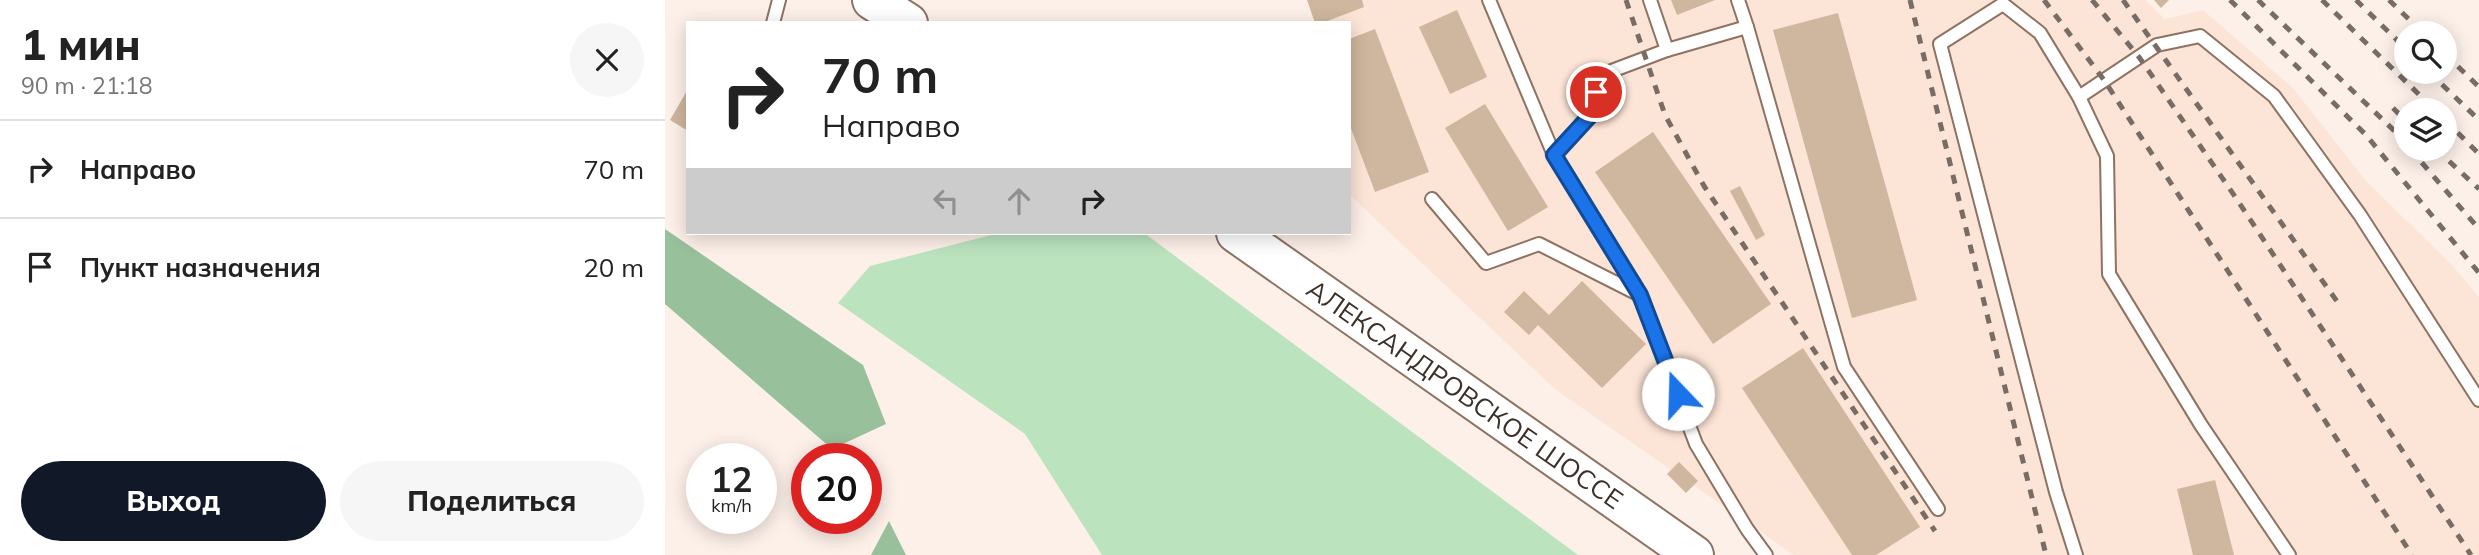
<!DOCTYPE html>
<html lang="ru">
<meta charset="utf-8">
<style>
body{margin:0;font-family:Mulish,sans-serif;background:#f6f6f6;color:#222;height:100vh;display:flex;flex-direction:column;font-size:26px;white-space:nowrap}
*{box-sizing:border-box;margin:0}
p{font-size:23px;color:#767676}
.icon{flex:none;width:38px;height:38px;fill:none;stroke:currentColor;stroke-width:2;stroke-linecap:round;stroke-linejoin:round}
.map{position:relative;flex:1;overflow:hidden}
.drawer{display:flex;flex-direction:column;background:#fff;width:665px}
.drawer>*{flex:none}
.banner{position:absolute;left:21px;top:21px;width:665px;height:214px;border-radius:0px;box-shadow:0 4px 18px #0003;background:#fff;color:#222;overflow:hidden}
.fabs{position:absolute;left:1729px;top:21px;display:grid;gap:14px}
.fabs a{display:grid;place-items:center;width:63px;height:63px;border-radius:50%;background:#fff;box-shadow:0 4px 18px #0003;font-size:35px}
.speed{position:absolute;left:21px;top:443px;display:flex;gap:14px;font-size:35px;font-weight:700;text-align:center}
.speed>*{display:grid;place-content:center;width:91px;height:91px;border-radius:50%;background:#fff;box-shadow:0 4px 18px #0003;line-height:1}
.speed small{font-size:18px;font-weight:400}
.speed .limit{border:10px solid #d22;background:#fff;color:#111}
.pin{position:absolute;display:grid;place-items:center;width:60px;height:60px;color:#fff;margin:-30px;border:4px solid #fff;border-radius:50%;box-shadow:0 2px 7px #0007}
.me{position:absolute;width:77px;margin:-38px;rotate:339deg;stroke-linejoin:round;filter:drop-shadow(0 0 5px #0008)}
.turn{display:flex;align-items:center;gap:24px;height:147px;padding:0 21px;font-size:32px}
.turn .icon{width:91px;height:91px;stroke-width:2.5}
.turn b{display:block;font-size:49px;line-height:60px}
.lanes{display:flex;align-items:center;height:66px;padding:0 21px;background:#0003;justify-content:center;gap:35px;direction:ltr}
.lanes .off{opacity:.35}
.round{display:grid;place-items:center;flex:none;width:74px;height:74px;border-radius:37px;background:#f6f6f6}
.head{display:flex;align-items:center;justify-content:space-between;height:119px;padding:0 21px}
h1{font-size:42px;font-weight:800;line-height:52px}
.primary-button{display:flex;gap:14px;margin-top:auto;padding:14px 21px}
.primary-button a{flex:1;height:80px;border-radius:42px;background:#111827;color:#fff;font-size:28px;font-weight:800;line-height:80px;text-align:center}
.primary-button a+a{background:#f6f6f6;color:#222}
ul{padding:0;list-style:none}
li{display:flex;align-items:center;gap:21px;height:98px;padding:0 21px;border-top:2px solid #e0e0e0}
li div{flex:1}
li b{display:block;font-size:26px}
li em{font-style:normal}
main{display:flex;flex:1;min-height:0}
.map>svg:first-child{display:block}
</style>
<main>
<section class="drawer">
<div class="head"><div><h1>1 мин</h1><p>90 m · 21:18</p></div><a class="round"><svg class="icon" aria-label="close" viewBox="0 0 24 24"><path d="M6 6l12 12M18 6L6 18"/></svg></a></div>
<ul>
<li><svg class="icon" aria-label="right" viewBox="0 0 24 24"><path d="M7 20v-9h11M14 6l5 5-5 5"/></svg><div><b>Направо</b></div><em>70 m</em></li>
<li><svg class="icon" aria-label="arrive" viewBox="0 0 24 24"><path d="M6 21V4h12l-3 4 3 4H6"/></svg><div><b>Пункт назначения</b></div><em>20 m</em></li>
</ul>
<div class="primary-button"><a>Выход</a><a>Поделиться</a></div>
</section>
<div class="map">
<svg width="1814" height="555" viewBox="0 0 1814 555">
<rect width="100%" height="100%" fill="#fdf0e9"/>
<path fill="#fce4d6" d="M 647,0 L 1480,0 L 1500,19 L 1538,10 L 1628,88 L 1701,181 L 1786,264 L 1814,297 L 1814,555 L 1129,555 L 891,390 L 685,195 L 684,23 L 651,23 Z"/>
<path fill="#bbe3be" d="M 334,233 L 479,233 L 913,555 L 437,555 L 360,434 L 173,303 L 205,266 Z"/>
<g fill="#98c09b">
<path d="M 0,229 L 198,365 L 221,424 L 167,449 L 0,304 Z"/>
<path d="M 224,521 L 241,555 L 206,555 Z"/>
</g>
<g fill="#cfb69e">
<path d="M 642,0 L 697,0 L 699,7 L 657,23 L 650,23 Z"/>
<path d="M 1006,0 L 1050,0 L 1012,15 Z"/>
<path d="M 1489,0 L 1504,0 L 1496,8 Z"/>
<path d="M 792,10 L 822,77 L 785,94 L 754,27 Z"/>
<path d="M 1173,13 L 1252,300 L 1187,318 L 1108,30 Z"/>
<path d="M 710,29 L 764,172 L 710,192 L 684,123 L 684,39 Z"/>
<path d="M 23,89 L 23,131 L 5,120 Z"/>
<path d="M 820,104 L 883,207 L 843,231 L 780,128 Z"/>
<path d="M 988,132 L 1106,304 L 1048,344 L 930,172 Z"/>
<path d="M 1075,186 L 1100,235 L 1091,240 L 1065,191 Z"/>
<path d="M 917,281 L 981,344 L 937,388 L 873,325 L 864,335 L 839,312 L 859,291 L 884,315 Z"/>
<path d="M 1138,348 L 1255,527 L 1211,555 L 1187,555 L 1077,388 Z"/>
<path d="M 1014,462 L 1033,481 L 1021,493 L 1002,474 Z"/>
<path d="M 1550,480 L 1569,555 L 1528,555 L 1512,489 Z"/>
</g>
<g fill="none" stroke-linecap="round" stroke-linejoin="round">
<defs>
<g id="lane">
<path d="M 824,0 L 889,155 L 975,295 L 1031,444 L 1082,529 L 1101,555"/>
<path d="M 1073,0 L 1082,27"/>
<path d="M 108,23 L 114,0"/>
<path d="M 1002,50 L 1082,27 L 1179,367 L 1273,509"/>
<path d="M 1414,97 L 1492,45 L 1535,36 L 1609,96 L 1695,215 L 1814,400"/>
<path d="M 889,155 L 934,106 L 928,78 L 1002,50 L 985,0"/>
<path d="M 767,199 L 821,263 L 874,244 L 975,295"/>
<path d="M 1411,555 L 1391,492 L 1275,44 L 1338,4 L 1375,33 L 1414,97 L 1442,156 L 1444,274 L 1536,425 L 1624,555"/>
</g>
<g id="primary">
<path d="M 207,0 L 243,23"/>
<path d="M 571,233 L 1029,555"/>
</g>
</defs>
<use href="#lane" stroke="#8e7262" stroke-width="16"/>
<use href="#primary" stroke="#8e7262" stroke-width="42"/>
<use href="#lane" stroke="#fff" stroke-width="12"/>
<use href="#primary" stroke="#fff" stroke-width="38"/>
<g stroke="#786c65" stroke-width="5" stroke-dasharray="9 9" stroke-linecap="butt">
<path d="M 961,0 L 1000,115 L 1039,186 L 1270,531"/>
<path d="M 1245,0 L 1381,555"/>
<path d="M 1379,0 L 1439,80 L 1747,555"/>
<path d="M 1427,0 L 1474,57 L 1571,198 L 1806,555"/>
<path d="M 1458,0 L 1676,307"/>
<path d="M 1565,0 L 1701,135 L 1814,273"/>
<path d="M 1593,0 L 1741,142"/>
<path d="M 1657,0 L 1770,110"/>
<path d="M 1691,0 L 1741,49"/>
<path d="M 1724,0 L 1758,33"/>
<path d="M 1780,54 L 1814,87"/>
<path d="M 1764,72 L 1814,120"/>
<path d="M 1728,108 L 1741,121"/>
<path d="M 1780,120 L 1814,154"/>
<path d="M 1745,149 L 1814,229"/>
<path d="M 1771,149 L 1814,189"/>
</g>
</g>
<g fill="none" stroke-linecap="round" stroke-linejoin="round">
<defs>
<path id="route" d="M 931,92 L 934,106 L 889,155 L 975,295 L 1013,394"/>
</defs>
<use href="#route" stroke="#114b97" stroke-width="18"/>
<use href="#route" stroke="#1a73e8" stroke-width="12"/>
</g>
<g text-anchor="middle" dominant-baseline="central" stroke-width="5" stroke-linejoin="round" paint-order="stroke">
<g font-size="26" fill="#3c3029" stroke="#fff">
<text transform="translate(800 394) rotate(35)">АЛЕКСАНДРОВСКОЕ ШОССЕ</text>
</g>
</g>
</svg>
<div class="fabs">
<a><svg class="icon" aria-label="search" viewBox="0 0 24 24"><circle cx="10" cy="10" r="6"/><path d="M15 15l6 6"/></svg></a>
<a><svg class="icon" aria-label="layers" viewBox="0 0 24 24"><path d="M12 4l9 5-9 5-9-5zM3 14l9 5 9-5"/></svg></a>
</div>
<div class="speed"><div>12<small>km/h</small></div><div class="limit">20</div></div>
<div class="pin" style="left:931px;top:92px;background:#d93025"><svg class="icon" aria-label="arrive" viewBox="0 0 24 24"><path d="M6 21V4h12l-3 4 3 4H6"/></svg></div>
<svg class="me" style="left:1013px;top:394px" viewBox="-20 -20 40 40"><circle r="19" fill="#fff"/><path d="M0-13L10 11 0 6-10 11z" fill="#1a73e8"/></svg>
<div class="banner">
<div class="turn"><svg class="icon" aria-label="right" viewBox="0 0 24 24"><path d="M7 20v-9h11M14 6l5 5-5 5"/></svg><div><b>70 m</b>Направо</div></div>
<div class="lanes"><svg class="icon off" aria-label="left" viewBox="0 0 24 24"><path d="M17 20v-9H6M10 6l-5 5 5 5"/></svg><svg class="icon off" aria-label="ahead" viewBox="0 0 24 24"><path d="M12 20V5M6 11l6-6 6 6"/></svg><svg class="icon" aria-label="right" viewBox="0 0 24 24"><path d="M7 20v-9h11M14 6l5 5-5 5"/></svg></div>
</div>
</div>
</main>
